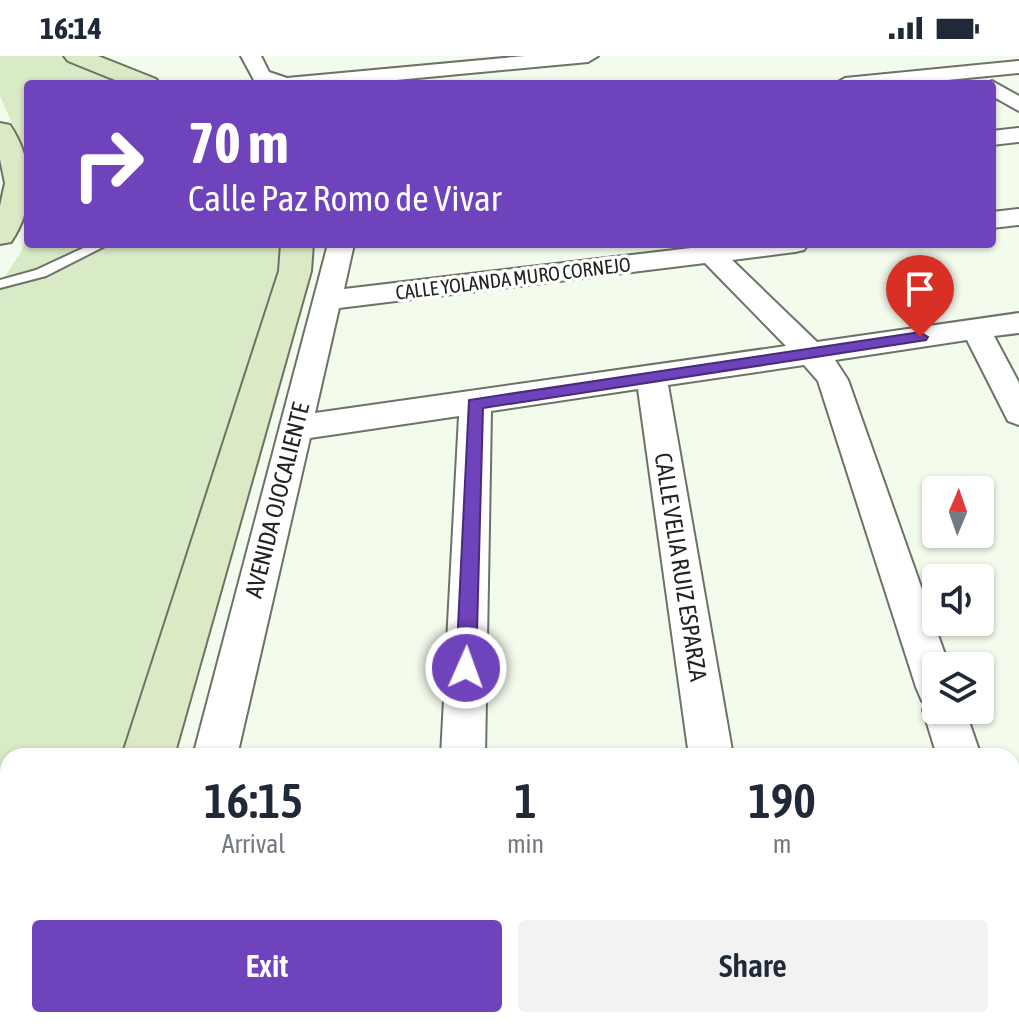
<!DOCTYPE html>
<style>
body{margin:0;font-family:"Asap Condensed",sans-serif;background:#f2f2f3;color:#1f2937;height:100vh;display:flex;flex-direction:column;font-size:30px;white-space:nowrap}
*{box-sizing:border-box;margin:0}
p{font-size:26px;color:#747a83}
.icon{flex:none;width:44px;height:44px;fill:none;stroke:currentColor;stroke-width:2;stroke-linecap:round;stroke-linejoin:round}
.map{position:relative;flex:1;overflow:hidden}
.details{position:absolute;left:0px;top:692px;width:1020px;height:280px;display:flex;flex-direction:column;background:#fff;border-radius:24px 24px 0 0;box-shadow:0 2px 6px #0004}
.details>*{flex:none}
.top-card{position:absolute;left:24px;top:24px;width:972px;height:168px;border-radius:8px;box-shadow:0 2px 6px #0004;background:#6f43bc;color:#fff;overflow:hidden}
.needle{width:52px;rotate:2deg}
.controls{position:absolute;left:922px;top:420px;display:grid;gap:16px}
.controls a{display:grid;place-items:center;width:72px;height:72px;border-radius:8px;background:#fff;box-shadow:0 2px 6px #0004;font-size:40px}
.pin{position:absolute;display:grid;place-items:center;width:68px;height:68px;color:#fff;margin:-82px -34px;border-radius:50% 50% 50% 0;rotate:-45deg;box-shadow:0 0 8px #0007}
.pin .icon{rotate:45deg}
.me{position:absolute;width:88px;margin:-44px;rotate:2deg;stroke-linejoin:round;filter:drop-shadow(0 0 6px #0008)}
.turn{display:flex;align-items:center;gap:28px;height:168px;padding:0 32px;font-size:36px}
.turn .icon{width:104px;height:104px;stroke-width:2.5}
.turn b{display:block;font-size:56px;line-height:68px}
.eta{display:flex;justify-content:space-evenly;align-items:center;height:136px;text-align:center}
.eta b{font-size:48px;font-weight:600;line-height:56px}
.primary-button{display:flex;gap:16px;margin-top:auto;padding:16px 32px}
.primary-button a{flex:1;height:92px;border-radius:8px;background:#6f43bc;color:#fff;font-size:32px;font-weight:600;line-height:92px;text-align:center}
.primary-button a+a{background:#f2f2f3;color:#1f2937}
.status{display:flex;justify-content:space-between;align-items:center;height:56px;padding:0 40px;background:#fff;direction:ltr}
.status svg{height:22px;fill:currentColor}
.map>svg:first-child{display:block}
</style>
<div class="status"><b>16:14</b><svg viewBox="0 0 49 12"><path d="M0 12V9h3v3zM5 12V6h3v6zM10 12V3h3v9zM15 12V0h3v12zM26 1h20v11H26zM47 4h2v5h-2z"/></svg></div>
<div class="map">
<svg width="1019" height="972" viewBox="0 0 1019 972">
<rect width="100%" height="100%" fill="#f3fbec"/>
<g fill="#d8eac6">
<path d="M 0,0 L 60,0 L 123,28 L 28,28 L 28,111 L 27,101 L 0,40 Z"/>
<path d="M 28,175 L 28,188 L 286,188 L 273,241 L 123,700 L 8,700 L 8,964 L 36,964 L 33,972 L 0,972 L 0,230 L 9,230 L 2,225 L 21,196 Z"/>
</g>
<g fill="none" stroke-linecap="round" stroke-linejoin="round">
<defs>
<path id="lane" d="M 92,188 L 109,188 L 46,220 L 0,232 L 0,224 L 36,214 Z"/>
<g id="street">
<path d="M 241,0 L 261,0 L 269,16 L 287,22 L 525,0 L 598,0 L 588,6 L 354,28 L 264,28 L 254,24 Z"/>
<path d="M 1019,5 L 1019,17 L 907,28 L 835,28 L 845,22 Z"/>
<path d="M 992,25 L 1019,40 L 1019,55 L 992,40 L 992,28 L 984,28 Z"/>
<path d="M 1019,72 L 1019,86 L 992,89 L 992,75 Z"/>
<path d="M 1019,153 L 1019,169 L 992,172 L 992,156 Z"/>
<path d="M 328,188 L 354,188 L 344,233 L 691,192 L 688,188 L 808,188 L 804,194 L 795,196 L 732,204 L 817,286 L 1019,257 L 1019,277 L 994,280 L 1019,327 L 1019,369 L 1008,365 L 967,284 L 835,304 L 848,324 L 949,610 L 936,610 L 936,654 L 965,654 L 981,700 L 937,700 L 923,654 L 926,647 L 922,645 L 916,631 L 818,325 L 804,309 L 668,329 L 733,700 L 689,700 L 638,333 L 491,355 L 485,700 L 441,700 L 459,360 L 310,382 L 237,700 L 193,700 ZM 705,207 L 786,290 L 315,357 L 339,252 Z"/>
<path d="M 1012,833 L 1019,836 L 1019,902 L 1012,899 Z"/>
<path d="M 125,964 L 177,964 L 175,972 L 123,972 Z"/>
<path d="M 429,964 L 481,964 L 480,972 L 428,972 Z"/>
<path d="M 727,964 L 779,964 L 780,972 L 728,972 Z"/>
</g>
<g id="secondary">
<path d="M 64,0 L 98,0 L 156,23 L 160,28 L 125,28 L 68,5 Z"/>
<path d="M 0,67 L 10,69 C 34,105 36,150 11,186 L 0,188 L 0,150 L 5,127 L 0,103 Z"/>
<path d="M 281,188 L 313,188 L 311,215 L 174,700 L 122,700 L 279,215 Z"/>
<path d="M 36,964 L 100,964 L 97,972 L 33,972 Z"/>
</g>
</defs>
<use href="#lane" stroke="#6c7366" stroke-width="4"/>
<use href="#street" stroke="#6c7366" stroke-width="4"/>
<use href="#secondary" stroke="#6c7366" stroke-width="4"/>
<use href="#lane" fill="#fff" fill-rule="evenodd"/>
<use href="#street" fill="#fff" fill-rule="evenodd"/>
<use href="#secondary" fill="#dbeac5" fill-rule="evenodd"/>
</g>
<path fill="#6f43bc" stroke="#482c7a" stroke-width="2" d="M 920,276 L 928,281 L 926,284 L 483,352 L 476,612 L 473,619 L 466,622 L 459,619 L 456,612 L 469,344 Z"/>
<g text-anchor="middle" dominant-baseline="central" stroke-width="7" stroke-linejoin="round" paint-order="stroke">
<g font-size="20" fill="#22241f" stroke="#fff">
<text transform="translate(513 222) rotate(-7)">CALLE YOLANDA MURO CORNEJO</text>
</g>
<g font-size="24" fill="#22241f" stroke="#fff">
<text transform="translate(277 444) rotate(-76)">AVENIDA OJOCALIENTE</text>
<text transform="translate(681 511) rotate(81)">CALLE VELIA RUIZ ESPARZA</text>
</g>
</g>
</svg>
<div class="controls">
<a><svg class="needle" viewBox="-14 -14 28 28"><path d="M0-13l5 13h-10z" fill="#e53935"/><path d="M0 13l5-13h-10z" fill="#747a83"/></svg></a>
<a><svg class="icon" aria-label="sound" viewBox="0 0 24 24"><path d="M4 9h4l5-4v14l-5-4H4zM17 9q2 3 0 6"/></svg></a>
<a><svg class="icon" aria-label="layers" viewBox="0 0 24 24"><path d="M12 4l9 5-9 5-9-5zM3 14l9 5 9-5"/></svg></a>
</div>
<div class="pin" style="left:920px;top:281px;background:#d93025"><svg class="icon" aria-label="arrive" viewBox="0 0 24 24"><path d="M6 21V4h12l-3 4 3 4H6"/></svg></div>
<svg class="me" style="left:466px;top:612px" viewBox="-20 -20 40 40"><circle r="17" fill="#6f43bc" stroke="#fff" stroke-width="3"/><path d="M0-11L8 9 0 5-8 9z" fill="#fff"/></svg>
<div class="top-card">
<div class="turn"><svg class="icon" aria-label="right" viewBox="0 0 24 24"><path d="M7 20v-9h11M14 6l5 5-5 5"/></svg><div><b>70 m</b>Calle Paz Romo de Vivar</div></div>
</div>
<section class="details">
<div class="eta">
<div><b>16:15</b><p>Arrival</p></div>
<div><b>1</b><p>min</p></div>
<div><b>190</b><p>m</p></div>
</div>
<div class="primary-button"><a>Exit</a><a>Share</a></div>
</section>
</div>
